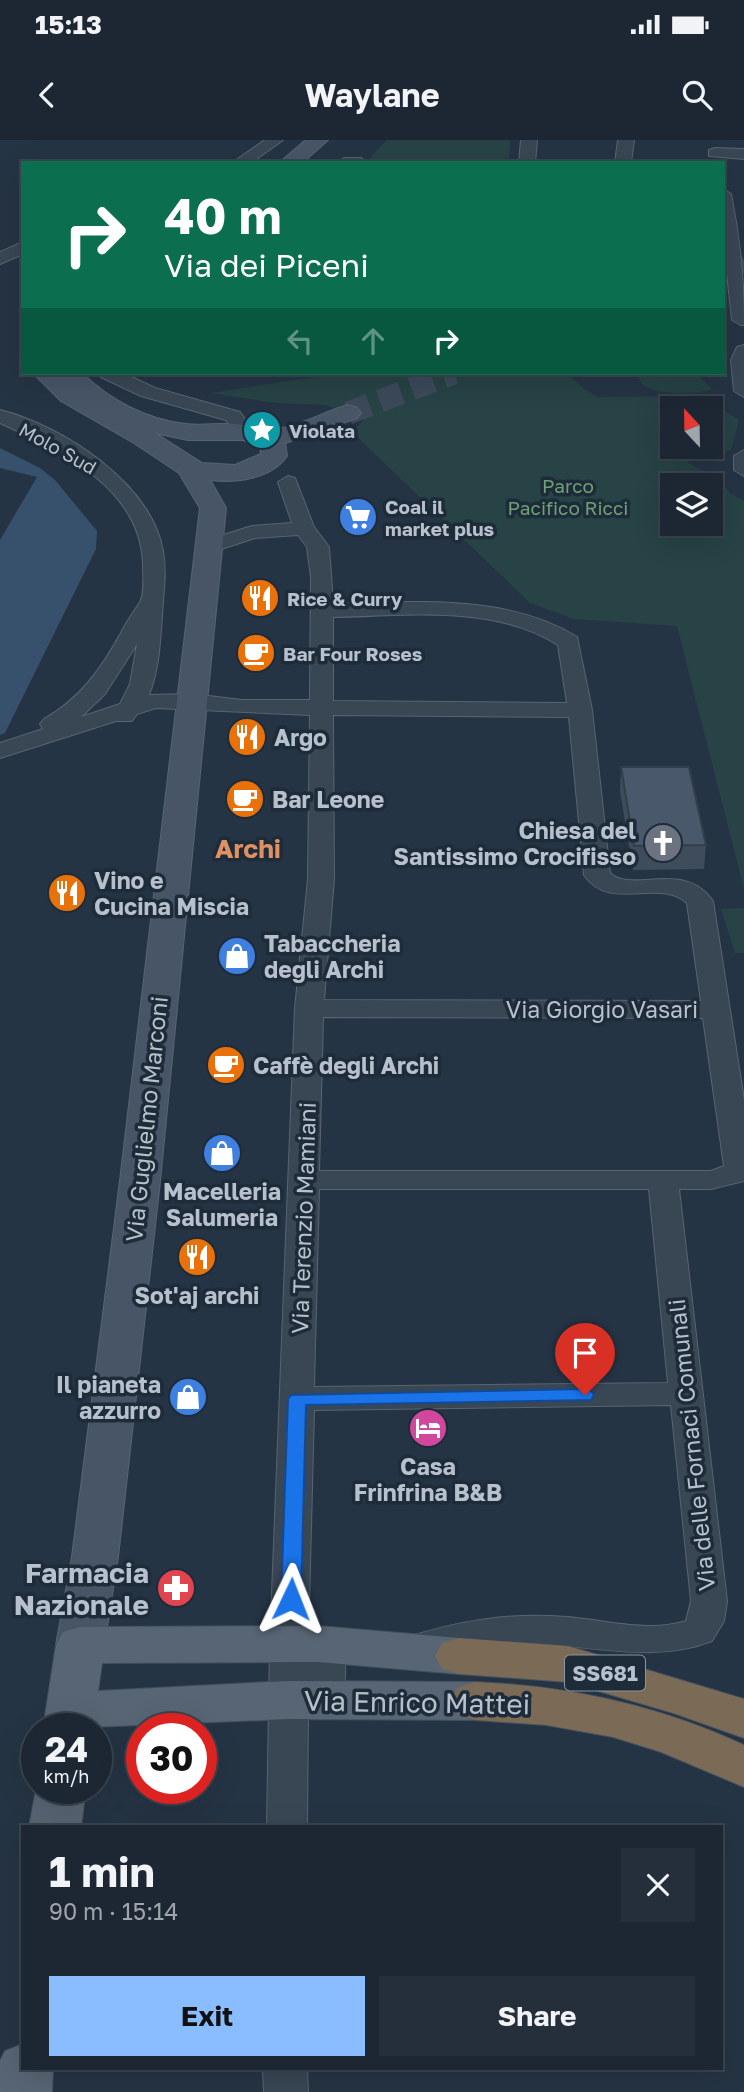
<!DOCTYPE html>
<meta charset="utf-8">
<style>
body{margin:0;font-family:"Golos Text",sans-serif;background:#252f3b;color:#f1f3f6;height:100vh;display:flex;flex-direction:column;font-size:26px;white-space:nowrap}
*{box-sizing:border-box;margin:0}
p{font-size:23px;color:#a0a5ac}
.icon{flex:none;width:38px;height:38px;fill:none;stroke:currentColor;stroke-width:2;stroke-linecap:round;stroke-linejoin:round}
.map{position:relative;flex:1;overflow:hidden}
.side{position:absolute;left:21px;top:1685px;width:702px;height:245px;display:flex;flex-direction:column;background:#1c2733;border-radius:0px;box-shadow:0 7px 28px #0002,0 0 0 2px #3a444e}
.side>*{flex:none}
.top-card{position:absolute;left:21px;top:21px;width:704px;height:214px;border-radius:0px;box-shadow:0 7px 28px #0002,0 0 0 2px #3a444e;background:#0b6e4f;color:#fff;overflow:hidden}
.needle{width:46px;rotate:338deg}
.fabs{position:absolute;left:660px;top:256px;display:grid;gap:14px}
.fabs a{display:grid;place-items:center;width:63px;height:63px;border-radius:0px;background:#1c2733;box-shadow:0 7px 28px #0002,0 0 0 2px #3a444e;font-size:35px}
.speed{position:absolute;left:21px;top:1573px;display:flex;gap:14px;font-size:35px;font-weight:700;text-align:center}
.speed>*{display:grid;place-content:center;width:91px;height:91px;border-radius:50%;background:#1c2733;box-shadow:0 7px 28px #0002,0 0 0 2px #3a444e;line-height:1}
.speed small{font-size:18px;font-weight:400}
.speed .limit{border:10px solid #d22;background:#fff;color:#111}
.pin{position:absolute;display:grid;place-items:center;width:60px;height:60px;color:#fff;margin:-72px -30px;border-radius:50% 50% 50% 0;rotate:-45deg;box-shadow:0 0 7px #0007}
.pin .icon{rotate:45deg}
.me{position:absolute;width:77px;margin:-38px;rotate:2deg;stroke-linejoin:round;filter:drop-shadow(0 0 5px #0008)}
.turn{display:flex;align-items:center;gap:24px;height:147px;padding:0 28px;font-size:32px}
.turn .icon{width:91px;height:91px;stroke-width:2.5}
.turn b{display:block;font-size:49px;line-height:60px}
.lanes{display:flex;align-items:center;height:66px;padding:0 28px;background:#0003;justify-content:center;gap:35px;direction:ltr}
.lanes .off{opacity:.35}
.round{display:grid;place-items:center;flex:none;width:74px;height:74px;border-radius:0px;background:#252f3b}
.head{display:flex;align-items:center;justify-content:space-between;height:119px;padding:0 28px}
h1{font-size:42px;font-weight:700;line-height:52px}
.cta{display:flex;gap:14px;margin-top:auto;padding:14px 28px}
.cta a{flex:1;height:80px;border-radius:0px;background:#8abdff;color:#111;font-size:28px;font-weight:700;line-height:80px;text-align:center}
.cta a+a{background:#252f3b;color:#f1f3f6}
.status{display:flex;justify-content:space-between;align-items:center;height:49px;padding:0 35px;background:#1c2733;direction:ltr}
.status svg{height:19px;fill:currentColor}
header{display:flex;justify-content:space-between;align-items:center;height:91px;padding:0 28px;background:#1c2733;font-size:32px;font-weight:700}
.map>svg:first-child{display:block}
</style>
<div class="status"><b>15:13</b><svg viewBox="0 0 49 12"><path d="M0 12V9h3v3zM5 12V6h3v6zM10 12V3h3v9zM15 12V0h3v12zM26 1h20v11H26zM47 4h2v5h-2z"/></svg></div>
<header><svg class="icon" aria-label="back" viewBox="0 0 24 24"><path d="M15 5l-7 7 7 7"/></svg>Waylane<svg class="icon" aria-label="search" viewBox="0 0 24 24"><circle cx="10" cy="10" r="6"/><path d="M15 15l6 6"/></svg></header>
<div class="map">
<svg width="744" height="1952" viewBox="0 0 744 1952">
<rect width="100%" height="100%" fill="#253444"/>
<g fill="#274345" fill-rule="evenodd">
<path d="M 387,0 L 510,0 L 509,23 L 380,23 L 370,18 Z"/>
<path d="M 340,233 L 569,235 L 584,249 L 598,257 L 714,256 L 718,258 L 710,263 L 739,280 L 731,310 L 687,322 L 721,341 L 730,353 L 744,361 L 744,749 L 677,486 L 574,479 L 530,463 L 352,292 L 364,280 L 326,265 L 276,263 L 210,253 ZM 672,268 L 710,268 L 710,306 L 672,306 ZM 672,345 L 710,345 L 710,383 L 672,383 Z"/>
<path d="M 634,233 L 696,233 L 713,250 C 696,253 661,256 645,246 C 641,243 637,236 634,233 Z"/>
<path d="M 744,768 L 744,813 L 735,813 L 721,769 Z"/>
</g>
<path fill="#37506c" d="M 0,308 L 40,328 L 55,340 L 97,391 L 96,409 L 5,593 L 0,595 L 0,400 L 37,337 L 0,328 Z"/>
<g fill="none" stroke-linecap="round" stroke-linejoin="round">
<g stroke="#3b4959" stroke-width="23" stroke-dasharray="23 11" stroke-linecap="butt">
<path d="M 723,129 L 744,121"/>
<path d="M 348,273 L 454,233"/>
</g>
<defs>
<g id="street">
<path d="M 265,0 L 283,0 L 251,23 L 232,23 Z"/>
<path d="M 521,0 L 537,0 L 535,23 L 519,23 Z"/>
<path d="M 618,0 L 634,0 L 631,23 L 615,23 Z"/>
<path d="M 715,8 L 744,9 L 744,19 L 709,16 L 709,10 Z"/>
<path d="M 344,18 L 361,18 L 369,23 L 336,23 Z"/>
<path d="M 723,49 L 731,54 C 740,98 744,139 744,185 L 741,185 L 732,180 L 723,95 Z"/>
<path d="M 23,102 L 23,114 L 0,124 L 0,112 Z"/>
<path d="M 744,205 L 744,257 L 734,251 L 731,220 L 737,207 Z"/>
<path d="M 99,233 L 123,233 L 155,248 L 240,272 L 255,293 L 245,299 L 238,297 L 226,280 L 141,256 L 101,237 Z"/>
<path d="M 0,270 C 63,286 151,343 163,411 C 167,433 163,455 162,476 C 160,503 159,529 149,555 L 192,554 L 242,560 L 310,560 L 311,437 L 307,407 L 298,395 L 255,398 L 209,413 L 198,407 L 201,402 L 252,386 L 292,383 L 278,342 L 288,336 L 295,338 L 314,387 L 329,407 L 333,463 C 414,463 506,453 577,497 L 592,570 L 610,733 C 632,754 684,719 713,761 L 744,960 L 744,1041 L 711,1049 L 679,1049 L 727,1461 L 724,1481 L 712,1501 C 643,1528 568,1497 495,1504 C 469,1507 422,1525 402,1519 L 396,1509 L 402,1499 C 457,1481 509,1472 567,1477 C 605,1480 648,1493 686,1481 L 691,1461 L 671,1265 L 314,1270 L 308,1503 L 312,1496 L 325,1492 L 338,1496 C 348,1514 347,1552 338,1570 L 324,1575 L 310,1570 L 308,1565 L 307,1687 L 267,1687 L 270,1505 L 295,868 L 308,739 L 310,575 L 156,568 L 137,574 L 132,581 L 116,581 L 0,618 L 0,603 L 43,589 L 40,584 L 44,579 C 80,559 101,529 121,493 C 126,482 134,472 140,462 C 145,454 143,435 143,425 C 141,347 61,311 0,283 ZM 333,477 C 406,476 494,464 558,505 L 567,563 L 333,561 ZM 137,504 L 130,544 L 120,564 L 81,577 L 105,554 ZM 333,575 L 569,577 L 584,735 C 610,773 658,737 687,763 L 701,861 L 324,860 L 334,739 ZM 323,877 L 703,878 L 724,1026 L 711,1031 L 319,1031 ZM 319,1049 L 649,1049 L 668,1243 L 314,1247 Z"/>
<path d="M 744,310 L 744,336 L 734,330 L 734,316 Z"/>
<path d="M 263,1928 L 307,1928 L 308,1952 L 264,1952 Z"/>
</g>
<g id="secondary">
<path d="M 306,0 L 328,0 L 302,23 L 279,23 Z"/>
<path d="M 33,233 L 82,233 C 109,260 147,280 186,284 C 202,286 218,283 234,284 C 251,285 265,291 282,288 C 304,284 326,271 348,265 L 357,268 L 361,273 L 357,278 L 285,303 L 287,316 C 271,339 236,343 210,340 L 226,368 L 160,1041 L 118,1417 L 104,1505 L 97,1518 L 80,1523 L 63,1518 L 56,1505 L 72,1417 L 120,1041 L 200,368 L 179,333 L 134,303 L 61,261 ZM 155,293 L 188,300 L 243,300 L 260,307 L 261,314 L 235,325 L 202,323 Z"/>
</g>
<g id="primary">
<path d="M 318,1486 L 459,1498 L 476,1503 L 483,1516 L 476,1529 L 459,1534 L 318,1522 L 102,1523 L 98,1551 L 288,1541 L 475,1542 L 493,1548 L 500,1561 L 493,1574 L 475,1580 L 288,1579 L 43,1589 L 56,1505 L 63,1492 L 80,1487 Z"/>
<path d="M 37,1644 L 37,1648 L 86,1648 L 81,1687 L 29,1687 Z"/>
<path d="M 23,1904 L 23,1928 L 53,1928 L 52,1952 L 0,1952 L 0,1921 L 5,1911 Z"/>
</g>
<g id="highway">
<path d="M 459,1498 L 568,1506 L 744,1559 L 744,1598 L 673,1573 L 568,1542 L 459,1534 L 442,1529 L 435,1516 L 442,1503 Z"/>
<path d="M 475,1542 C 569,1546 658,1565 744,1605 L 744,1647 L 661,1612 L 613,1597 L 546,1585 L 475,1580 L 457,1574 L 450,1561 L 457,1548 Z"/>
</g>
</defs>
<use href="#street" stroke="#586471" stroke-width="2"/>
<use href="#secondary" stroke="#586471" stroke-width="2"/>
<use href="#primary" stroke="#434f5d" stroke-width="2"/>
<use href="#highway" stroke="#44515e" stroke-width="2"/>
<use href="#street" fill="#394654" fill-rule="evenodd"/>
<use href="#secondary" fill="#475567" fill-rule="evenodd"/>
<use href="#primary" fill="#586574" fill-rule="evenodd"/>
<use href="#highway" fill="#7a6a56" fill-rule="evenodd"/>
</g>
<path fill="#3f4c5c" d="M 621,627 L 706,705 L 704,729 L 633,730 L 620,651 Z"/>
<path fill="#49586b" stroke="#333e4b" stroke-width="2" d="M 621,627 L 689,627 L 706,705 L 634,706 Z"/>
<path fill="#1a73e8" stroke="#114b97" stroke-width="2" d="M 585,1249 L 591,1251 L 594,1255 L 591,1260 L 306,1265 L 301,1459 L 298,1464 L 284,1464 L 281,1459 L 288,1259 L 291,1255 Z"/>
<defs>
<symbol id="sight-disc" viewBox="-11 -11 22 22"><circle r="9.5" fill="#0f9aa8" stroke="#1e2b39"/><path d="M0-6L1.8-2.2L6-1.7L2.9 1.2L3.7 5.4L0 3.3L-3.7 5.4L-2.9 1.2L-6-1.7L-1.8-2.2Z" fill="#fff"/></symbol>
<symbol id="supermarket-disc" viewBox="-11 -11 22 22"><circle r="9.5" fill="#3f7fe0" stroke="#1e2b39"/><path d="M-6-5.5h2.5l.6 2H6L4.5 2H-2.5L-4.4-4H-6ZM-1.5 3.2a1.3 1.3 0 1 0 .1 0ZM3 3.2a1.3 1.3 0 1 0 .1 0Z" fill="#fff"/></symbol>
<symbol id="restaurant-disc" viewBox="-11 -11 22 22"><circle r="9.5" fill="#e8710a" stroke="#1e2b39"/><path d="M-5-6h1v4h1v-4h1v4h1v-4h1v5L-1.5 .5V6h-2V.5L-5-1ZM5-6V6H3V1.5H1.5Q1.5-4 5-6Z" fill="#fff"/></symbol>
<symbol id="cafe-disc" viewBox="-11 -11 22 22"><circle r="9.5" fill="#e8710a" stroke="#1e2b39"/><path d="M-5.5-4.5H6V0H3Q3 3.5 0 3.5H-2.5Q-5.5 3.5-5.5 0ZM3-3.2v2h1.7v-2ZM-6 4.5H4V6H-6Z" fill="#fff"/></symbol>
<symbol id="church-disc" viewBox="-11 -11 22 22"><circle r="9.5" fill="#6b7280" stroke="#1e2b39"/><path d="M-1.2-6h2.4v3.5h3.3v2.4h-3.3V6h-2.4V-.1h-3.3v-2.4h3.3Z" fill="#fff"/></symbol>
<symbol id="shop-disc" viewBox="-11 -11 22 22"><circle r="9.5" fill="#3f7fe0" stroke="#1e2b39"/><path d="M-5-2.5h2.3a2.7 3.5 0 0 1 5.4 0H5L5.5 6h-11ZM-1.5-2.5h3a1.5 2.3 0 0 0-3 0Z" fill="#fff"/></symbol>
<symbol id="hotel-disc" viewBox="-11 -11 22 22"><circle r="9.5" fill="#d1479c" stroke="#1e2b39"/><path d="M-6-4.5h1.5V1H6V5H4.5V3h-9V5H-6ZM-4 0a1.8 1.8 0 1 1 3.6 0ZM.5 0V-2.5h3Q6-2.5 6 0Z" fill="#fff"/></symbol>
<symbol id="pharmacy-disc" viewBox="-11 -11 22 22"><circle r="9.5" fill="#e0444e" stroke="#1e2b39"/><path d="M-2-6h4v4h4v4h-4v4h-4v-4h-4v-4h4Z" fill="#fff"/></symbol>
</defs>
<g fill-rule="evenodd">
<use href="#sight-disc" x="240" y="268" width="44" height="44"/>
<use href="#supermarket-disc" x="336" y="355" width="44" height="44"/>
<use href="#restaurant-disc" x="238" y="436" width="44" height="44"/>
<use href="#cafe-disc" x="234" y="491" width="44" height="44"/>
<use href="#restaurant-disc" x="225" y="575" width="44" height="44"/>
<use href="#cafe-disc" x="223" y="637" width="44" height="44"/>
<use href="#church-disc" x="641" y="681" width="44" height="44"/>
<use href="#restaurant-disc" x="45" y="731" width="44" height="44"/>
<use href="#shop-disc" x="215" y="794" width="44" height="44"/>
<use href="#cafe-disc" x="204" y="903" width="44" height="44"/>
<use href="#shop-disc" x="200" y="991" width="44" height="44"/>
<use href="#restaurant-disc" x="175" y="1095" width="44" height="44"/>
<use href="#shop-disc" x="166" y="1235" width="44" height="44"/>
<use href="#hotel-disc" x="406" y="1266" width="44" height="44"/>
<use href="#pharmacy-disc" x="154" y="1426" width="44" height="44"/>
</g>
<g text-anchor="middle" dominant-baseline="central" stroke-width="7" stroke-linejoin="round" paint-order="stroke">
<g font-size="19" font-weight="bold" fill="#b7c1cd" stroke="#1e2b39" text-anchor="start">
<text x="289" y="290">Violata</text>
<text x="385" y="366">Coal il<tspan x="385" dy="22">market plus</tspan></text>
<text x="287" y="458">Rice &amp; Curry</text>
<text x="283" y="513">Bar Four Roses</text>
</g>
<g font-size="19" fill="#b7c1cd" stroke="#1e2b39">
<text transform="translate(58 308) rotate(29)">Molo Sud</text>
</g>
<g font-size="19" fill="#6ca075" stroke="#1e2b39">
<text x="568" y="345">Parco<tspan x="568" dy="22">Pacifico Ricci</tspan></text>
</g>
<rect fill="#1e2b39" stroke="#8994a1" stroke-width="2" x="565" y="1515.5" width="80" height="35" rx="5"/>
<g font-size="21" font-weight="bold" fill="#b7c1cd">
<text x="605" y="1533">SS681</text>
</g>
<g font-size="23" font-weight="bold" fill="#b7c1cd" stroke="#1e2b39" text-anchor="start">
<text x="274" y="597">Argo</text>
<text x="272" y="659">Bar Leone</text>
<text x="636" y="690" text-anchor="end">Chiesa del<tspan x="636" dy="26">Santissimo Crocifisso</tspan></text>
<text x="94" y="740">Vino e<tspan x="94" dy="26">Cucina Miscia</tspan></text>
<text x="264" y="803">Tabaccheria<tspan x="264" dy="26">degli Archi</tspan></text>
<text x="253" y="925">Caffè degli Archi</text>
<text x="222" y="1051" text-anchor="middle">Macelleria<tspan x="222" dy="26">Salumeria</tspan></text>
<text x="197" y="1155" text-anchor="middle">Sot'aj archi</text>
<text x="161" y="1244" text-anchor="end">Il pianeta<tspan x="161" dy="26">azzurro</tspan></text>
<text x="428" y="1326" text-anchor="middle">Casa<tspan x="428" dy="26">Frinfrina B&amp;B</tspan></text>
</g>
<g font-size="23" fill="#b7c1cd" stroke="#1e2b39">
<text x="602" y="869">Via Giorgio Vasari</text>
<text transform="translate(146 979) rotate(-84)">Via Guglielmo Marconi</text>
<text transform="translate(303 1078) rotate(-88)">Via Terenzio Mamiani</text>
<text transform="translate(691 1305) rotate(-96)">Via delle Fornaci Comunali</text>
</g>
<g font-size="26" font-weight="bold" fill="#de9162" stroke="#1e2b39">
<text x="248" y="708">Archi</text>
</g>
<g font-size="28" font-weight="bold" fill="#b7c1cd" stroke="#1e2b39" text-anchor="end">
<text x="149" y="1432">Farmacia<tspan x="149" dy="32">Nazionale</tspan></text>
</g>
<g font-size="28" fill="#b7c1cd" stroke="#1e2b39">
<text transform="translate(417 1562) rotate(1)">Via Enrico Mattei</text>
</g>
</g>
</svg>
<div class="fabs">
<a><svg class="needle" viewBox="-14 -14 28 28"><path d="M0-13l5 13h-10z" fill="#e53935"/><path d="M0 13l5-13h-10z" fill="#a0a5ac"/></svg></a>
<a><svg class="icon" aria-label="layers" viewBox="0 0 24 24"><path d="M12 4l9 5-9 5-9-5zM3 14l9 5 9-5"/></svg></a>
</div>
<div class="speed"><div>24<small>km/h</small></div><div class="limit">30</div></div>
<div class="pin" style="left:585px;top:1255px;background:#d93025"><svg class="icon" aria-label="arrive" viewBox="0 0 24 24"><path d="M6 21V4h12l-3 4 3 4H6"/></svg></div>
<svg class="me" style="left:291px;top:1459px" viewBox="-20 -20 40 40"><path d="M0-17L14 15 0 8-14 15z" fill="#1a73e8" stroke="#fff" stroke-width="4"/></svg>
<div class="top-card">
<div class="turn"><svg class="icon" aria-label="right" viewBox="0 0 24 24"><path d="M7 20v-9h11M14 6l5 5-5 5"/></svg><div><b>40 m</b>Via dei Piceni</div></div>
<div class="lanes"><svg class="icon off" aria-label="left" viewBox="0 0 24 24"><path d="M17 20v-9H6M10 6l-5 5 5 5"/></svg><svg class="icon off" aria-label="ahead" viewBox="0 0 24 24"><path d="M12 20V5M6 11l6-6 6 6"/></svg><svg class="icon" aria-label="right" viewBox="0 0 24 24"><path d="M7 20v-9h11M14 6l5 5-5 5"/></svg></div>
</div>
<section class="side">
<div class="head"><div><h1>1 min</h1><p>90 m · 15:14</p></div><a class="round"><svg class="icon" aria-label="close" viewBox="0 0 24 24"><path d="M6 6l12 12M18 6L6 18"/></svg></a></div>
<div class="cta"><a>Exit</a><a>Share</a></div>
</section>
</div>
